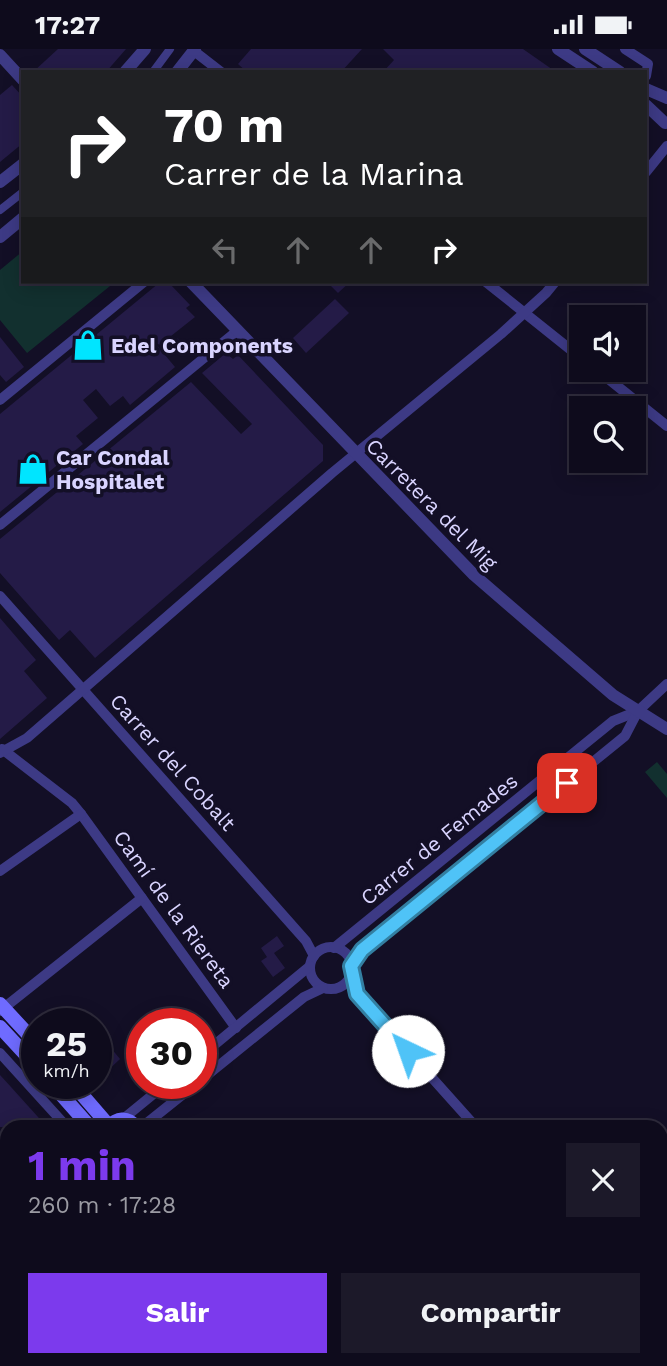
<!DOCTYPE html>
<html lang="es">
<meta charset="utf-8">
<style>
body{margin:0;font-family:"Work Sans",sans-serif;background:#1c1929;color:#f1f3f6;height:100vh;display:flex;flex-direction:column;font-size:26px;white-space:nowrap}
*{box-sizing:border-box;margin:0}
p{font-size:23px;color:#9b9ba3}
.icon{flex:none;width:38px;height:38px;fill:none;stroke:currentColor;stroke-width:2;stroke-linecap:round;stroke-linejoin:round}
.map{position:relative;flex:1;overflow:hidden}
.drawer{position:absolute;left:0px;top:1071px;width:668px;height:247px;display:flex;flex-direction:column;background:#0e0b1c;border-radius:21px 21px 0 0;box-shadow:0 4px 18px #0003,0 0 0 2px #2e2b3b}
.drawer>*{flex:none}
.banner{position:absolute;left:21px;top:21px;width:626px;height:214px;border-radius:0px;box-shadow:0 4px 18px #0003,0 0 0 2px #2e2b3b;background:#202124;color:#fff;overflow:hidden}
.buttons{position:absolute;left:569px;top:256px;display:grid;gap:14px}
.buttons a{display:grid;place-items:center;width:77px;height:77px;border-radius:0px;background:#0e0b1c;box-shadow:0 4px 18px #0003,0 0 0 2px #2e2b3b;font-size:35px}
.speed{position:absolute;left:21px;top:959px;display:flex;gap:14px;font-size:35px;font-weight:700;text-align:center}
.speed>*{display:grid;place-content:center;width:91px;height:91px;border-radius:50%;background:#0e0b1c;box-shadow:0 4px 18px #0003,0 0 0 2px #2e2b3b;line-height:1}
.speed small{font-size:18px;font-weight:400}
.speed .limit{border:10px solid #d22;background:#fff;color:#111}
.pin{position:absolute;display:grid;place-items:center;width:60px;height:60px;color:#fff;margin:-30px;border-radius:14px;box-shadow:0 4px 10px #0006}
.me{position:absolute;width:77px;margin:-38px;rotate:318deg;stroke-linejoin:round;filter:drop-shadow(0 0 5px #0008)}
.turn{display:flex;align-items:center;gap:24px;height:147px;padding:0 28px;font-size:32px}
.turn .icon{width:91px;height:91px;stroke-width:2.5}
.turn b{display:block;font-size:49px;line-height:60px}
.lanes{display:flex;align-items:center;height:66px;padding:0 28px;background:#0003;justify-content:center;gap:35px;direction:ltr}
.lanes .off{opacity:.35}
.round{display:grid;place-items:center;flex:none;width:74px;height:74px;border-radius:0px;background:#1c1929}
.headline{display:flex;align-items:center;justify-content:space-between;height:119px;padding:0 28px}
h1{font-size:42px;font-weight:700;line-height:52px;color:#7c3aed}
.button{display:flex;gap:14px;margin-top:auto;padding:14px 28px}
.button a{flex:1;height:80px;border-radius:0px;background:#7c3aed;color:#fff;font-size:28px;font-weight:700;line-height:80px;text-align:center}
.button a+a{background:#1c1929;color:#f1f3f6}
.status{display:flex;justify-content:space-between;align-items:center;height:49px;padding:0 35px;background:#0e0b1c;direction:ltr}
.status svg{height:19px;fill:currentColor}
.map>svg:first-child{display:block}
</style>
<div class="status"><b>17:27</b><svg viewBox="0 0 49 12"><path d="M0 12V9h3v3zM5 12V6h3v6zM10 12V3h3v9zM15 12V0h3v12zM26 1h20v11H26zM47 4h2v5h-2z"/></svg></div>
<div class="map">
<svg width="667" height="1317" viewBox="0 0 667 1317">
<rect width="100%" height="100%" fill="#130f26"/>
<g fill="#12302f">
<path d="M 23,202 L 23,233 L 115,233 L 27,304 L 0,271 L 0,221 Z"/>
<path d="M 657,713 L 667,725 L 667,749 L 645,723 Z"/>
</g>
<g fill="#241b47">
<path d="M 58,0 L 126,0 L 106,23 L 33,23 Z"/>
<path d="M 251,0 L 362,0 L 341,23 L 247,23 L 238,15 Z"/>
<path d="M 383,0 L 523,0 L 556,23 L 383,23 L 394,11 Z"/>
<path d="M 12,36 L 23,48 L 23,94 L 0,113 L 0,46 Z"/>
<path d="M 327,233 L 350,233 L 338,244 Z"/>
<path d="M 159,234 L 170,235 L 190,256 L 186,259 L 195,268 L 171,287 L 190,295 L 192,291 L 198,299 L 189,306 L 155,294 L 175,318 L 130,356 L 123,347 L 110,357 L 96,340 L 83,351 L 98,369 L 76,387 L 83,395 L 0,463 L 0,365 Z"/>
<path d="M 335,250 L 349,264 L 306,304 L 293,289 Z"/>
<path d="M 0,288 L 24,318 L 6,333 L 0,326 Z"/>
<path d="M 226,304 L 233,310 L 238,306 L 323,396 L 323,412 L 95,609 L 70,581 L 59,591 L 0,524 L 0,490 L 191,333 L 241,385 L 252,375 L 202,324 Z"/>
<path d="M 0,569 L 36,611 L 24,622 L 47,649 L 0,690 Z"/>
<path d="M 277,887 L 284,897 L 274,904 L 285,919 L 273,928 L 261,912 L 267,908 L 261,899 Z"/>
<path d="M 96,981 L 120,1010 L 104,1025 L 96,1017 Z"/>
<path d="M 0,1026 L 11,1038 L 47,1078 L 0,1078 Z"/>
</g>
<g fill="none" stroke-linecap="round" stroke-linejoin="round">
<g stroke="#3d3a85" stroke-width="8">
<path d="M 153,23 L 170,0"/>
<path d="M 0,161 L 23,143"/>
</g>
<g stroke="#3d3a85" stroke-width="10">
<path d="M 625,0 L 648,15 L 646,27"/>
<path d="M 194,2 L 221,23"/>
<path d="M 646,123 L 667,97"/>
<path d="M 486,233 L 581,309"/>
<path d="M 596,320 L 667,377"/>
<path d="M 0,351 L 144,233"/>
<path d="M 0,476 L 237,282"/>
<path d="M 0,547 L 306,892 L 314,907"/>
<path d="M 2,700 L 72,754 L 81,765 L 236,979"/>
<path d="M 0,704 L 27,689 L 332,424 L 501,285 L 546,244 L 555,233"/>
<path d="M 0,822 L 81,765"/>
<circle cx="331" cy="919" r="21"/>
<path d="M 334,899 L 613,672 L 638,662 L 667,635"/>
<path d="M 351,917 L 362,901 L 625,687 L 638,662"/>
<path d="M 351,922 L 357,945 L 476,1078"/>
<path d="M 0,962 L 142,849"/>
<path d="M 0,1004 L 67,1078"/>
<path d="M 201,1007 L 310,917"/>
<path d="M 201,1031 L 304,948 L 323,939"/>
<path d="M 123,1070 L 167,1034"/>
<path d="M 142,1078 L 197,1034"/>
<path d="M 662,1127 L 667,1122"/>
<path d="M 662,1156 L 667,1151"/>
<path d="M 0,1178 L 7,1174"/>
<path d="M 0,1198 L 7,1193"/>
<path d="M 662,1289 L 667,1296"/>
<path d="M 148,1311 L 153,1317"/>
<path d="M 124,1317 L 132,1311"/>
<path d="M 455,1317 L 461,1311"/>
<path d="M 486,1317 L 493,1311"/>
</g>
<g stroke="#3d3a85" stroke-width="12">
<path d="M 558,0 L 593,23"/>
<path d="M 585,0 L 620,23"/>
<path d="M 0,6 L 23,31"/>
<path d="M 125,23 L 145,0"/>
<path d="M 177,23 L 195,0"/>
<path d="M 646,40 L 667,49"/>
<path d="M 646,56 L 665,74"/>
<path d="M 0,133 L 23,115"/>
<path d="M 0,188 L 23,169"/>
<path d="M 191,233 L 474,526 L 613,646 L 667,680"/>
</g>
<g stroke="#6f6bff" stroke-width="14">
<path d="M 0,955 L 37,995"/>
<path d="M 0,978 L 37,1018"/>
<path d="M 51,1034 L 90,1078"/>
<path d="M 72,1034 L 110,1078"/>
<path d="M 108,1078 C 117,1069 127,1067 136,1078"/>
<path d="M 266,1311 L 271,1317"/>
<path d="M 298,1311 L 303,1317"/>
</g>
</g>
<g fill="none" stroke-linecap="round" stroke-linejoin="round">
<defs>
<path id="route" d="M 408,1002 L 357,945 L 351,917 L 362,901 L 567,734"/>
</defs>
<use href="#route" stroke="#337fa1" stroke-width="18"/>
<use href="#route" stroke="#4fc3f7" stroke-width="12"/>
</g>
<defs>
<symbol id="shop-bare" viewBox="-9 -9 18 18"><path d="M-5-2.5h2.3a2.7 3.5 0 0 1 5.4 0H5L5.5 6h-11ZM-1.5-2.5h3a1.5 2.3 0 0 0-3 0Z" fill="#00e5ff" stroke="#130f26" stroke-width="2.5" paint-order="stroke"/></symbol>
</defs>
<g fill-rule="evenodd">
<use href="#shop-bare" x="66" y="274" width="44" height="44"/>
<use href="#shop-bare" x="11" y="398" width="44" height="44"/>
</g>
<g text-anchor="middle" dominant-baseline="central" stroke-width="7" stroke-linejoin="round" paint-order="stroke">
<g font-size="21" font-weight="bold" fill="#d9d4ff" stroke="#130f26" text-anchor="start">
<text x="111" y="296">Edel Components</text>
<text x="56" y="408">Car Condal<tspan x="56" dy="24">Hospitalet</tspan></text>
</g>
<g font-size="21" fill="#d9d4ff" stroke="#130f26">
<text transform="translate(432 455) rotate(45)">Carretera del Mig</text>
<text transform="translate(173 713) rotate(48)">Carrer del Cobalt</text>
<text transform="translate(439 790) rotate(-39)">Carrer de Femades</text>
<text transform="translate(174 860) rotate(54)">Camí de la Riereta</text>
</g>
</g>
</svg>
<div class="buttons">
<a><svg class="icon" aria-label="sound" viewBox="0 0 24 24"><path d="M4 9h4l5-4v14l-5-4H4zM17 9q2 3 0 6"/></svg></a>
<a><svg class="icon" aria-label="search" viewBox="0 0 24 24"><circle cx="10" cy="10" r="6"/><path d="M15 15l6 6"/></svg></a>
</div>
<div class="speed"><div>25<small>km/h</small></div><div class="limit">30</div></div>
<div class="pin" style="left:567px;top:734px;background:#d93025"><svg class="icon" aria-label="arrive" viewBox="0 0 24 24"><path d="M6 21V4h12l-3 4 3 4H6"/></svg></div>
<svg class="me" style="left:408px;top:1002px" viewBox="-20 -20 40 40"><circle r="19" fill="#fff"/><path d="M0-13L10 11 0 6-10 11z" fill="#4fc3f7"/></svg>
<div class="banner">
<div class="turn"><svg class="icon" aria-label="right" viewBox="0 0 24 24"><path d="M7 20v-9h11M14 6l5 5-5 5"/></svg><div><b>70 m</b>Carrer de la Marina</div></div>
<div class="lanes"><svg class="icon off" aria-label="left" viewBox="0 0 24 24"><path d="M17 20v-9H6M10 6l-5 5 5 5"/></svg><svg class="icon off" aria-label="ahead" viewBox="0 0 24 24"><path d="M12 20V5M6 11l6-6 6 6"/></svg><svg class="icon off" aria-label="ahead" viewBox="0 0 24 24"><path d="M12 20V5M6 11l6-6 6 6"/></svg><svg class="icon" aria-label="right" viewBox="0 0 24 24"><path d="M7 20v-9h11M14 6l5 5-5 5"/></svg></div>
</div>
<section class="drawer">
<div class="headline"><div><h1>1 min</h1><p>260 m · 17:28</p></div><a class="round"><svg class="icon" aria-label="close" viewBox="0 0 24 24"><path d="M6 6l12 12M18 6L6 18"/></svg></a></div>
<div class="button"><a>Salir</a><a>Compartir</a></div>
</section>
</div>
